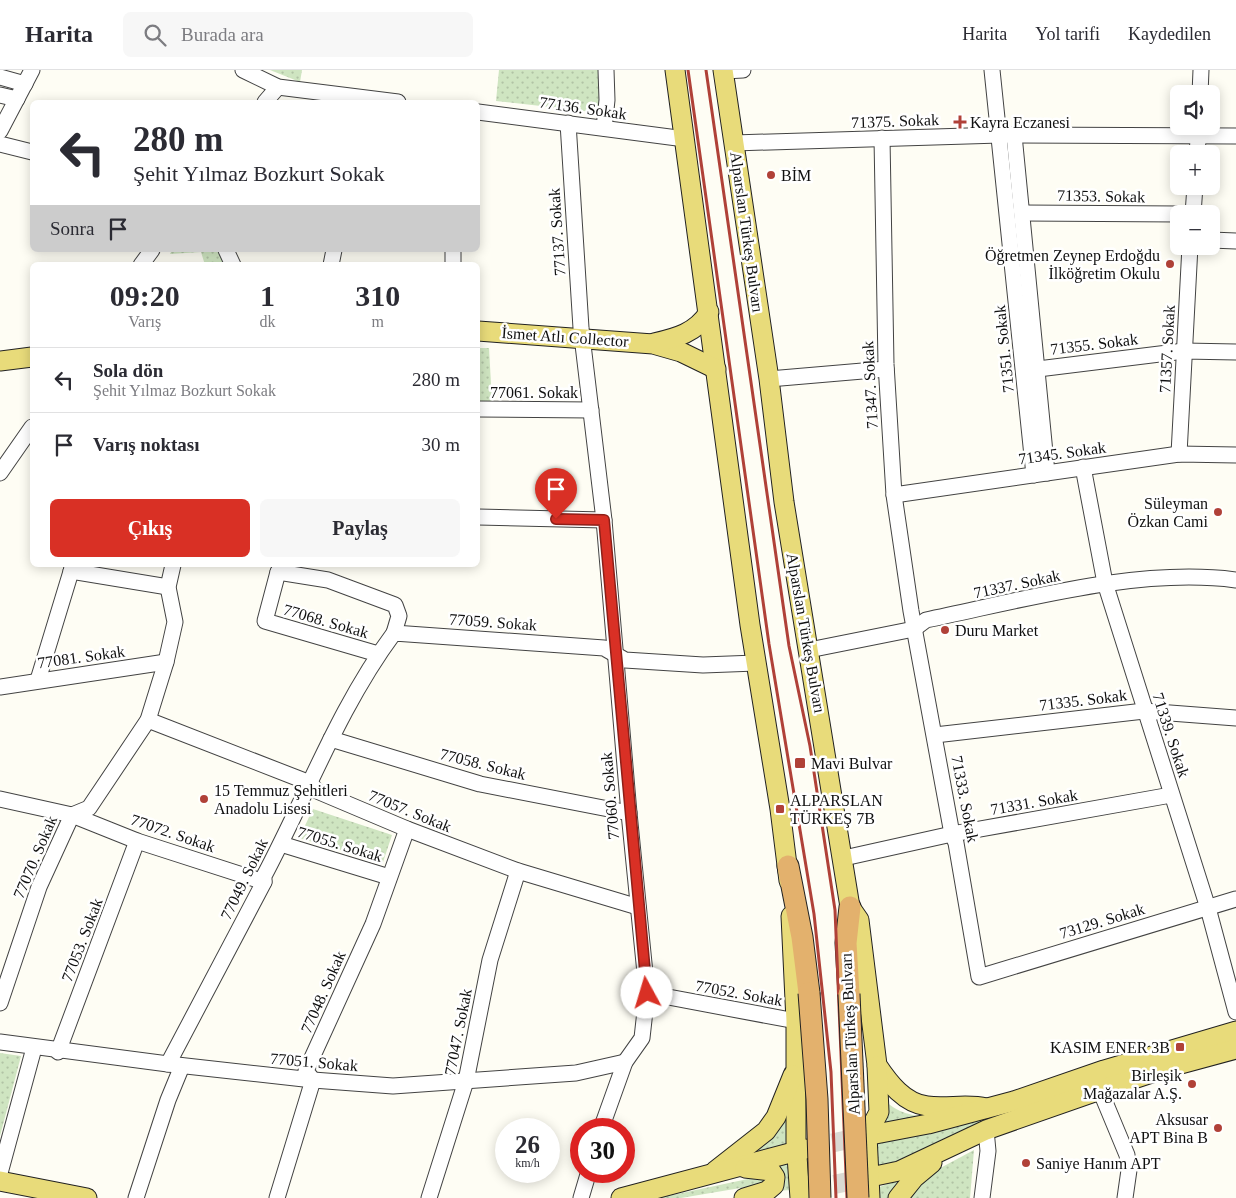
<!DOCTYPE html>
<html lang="tr">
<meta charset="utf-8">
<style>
body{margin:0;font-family:"Times New Roman",serif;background:#f7f7f7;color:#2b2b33;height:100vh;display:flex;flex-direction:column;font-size:19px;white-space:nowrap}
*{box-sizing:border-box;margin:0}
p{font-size:16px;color:#7c7c81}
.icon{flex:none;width:28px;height:28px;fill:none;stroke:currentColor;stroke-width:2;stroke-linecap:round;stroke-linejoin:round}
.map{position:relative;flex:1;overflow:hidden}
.details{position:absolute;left:30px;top:192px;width:450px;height:305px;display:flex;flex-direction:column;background:#fff;border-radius:8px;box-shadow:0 2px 12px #0003}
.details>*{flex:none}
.banner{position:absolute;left:30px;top:30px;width:450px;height:152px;border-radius:8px;box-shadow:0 2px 12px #0003;background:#fff;color:#2b2b33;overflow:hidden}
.controls{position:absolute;left:1170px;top:15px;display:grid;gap:10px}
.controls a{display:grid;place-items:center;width:50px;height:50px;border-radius:8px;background:#fff;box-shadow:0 2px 12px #0003;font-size:25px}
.speed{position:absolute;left:495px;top:1048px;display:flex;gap:10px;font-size:25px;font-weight:700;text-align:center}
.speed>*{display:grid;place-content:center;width:65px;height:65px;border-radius:50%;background:#fff;box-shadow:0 2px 12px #0003;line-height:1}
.speed small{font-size:12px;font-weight:400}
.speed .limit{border:8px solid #d22;background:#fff;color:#111}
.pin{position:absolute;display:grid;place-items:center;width:42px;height:42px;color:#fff;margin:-51px -21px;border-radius:50% 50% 50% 0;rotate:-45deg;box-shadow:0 0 5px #0007}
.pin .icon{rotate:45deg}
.me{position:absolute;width:55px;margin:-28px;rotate:354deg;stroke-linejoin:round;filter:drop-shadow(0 0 4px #0008)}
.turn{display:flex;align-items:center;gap:18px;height:105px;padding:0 20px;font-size:22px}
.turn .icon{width:65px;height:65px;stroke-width:2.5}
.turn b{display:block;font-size:35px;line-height:42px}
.then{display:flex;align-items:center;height:48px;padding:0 20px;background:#0003;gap:10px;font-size:19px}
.eta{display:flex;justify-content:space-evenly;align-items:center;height:85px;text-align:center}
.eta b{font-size:30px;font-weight:800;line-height:35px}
.primary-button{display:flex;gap:10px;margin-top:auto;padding:10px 20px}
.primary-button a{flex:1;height:58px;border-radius:8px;background:#d93025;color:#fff;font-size:20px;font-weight:800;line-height:58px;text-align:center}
.primary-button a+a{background:#f7f7f7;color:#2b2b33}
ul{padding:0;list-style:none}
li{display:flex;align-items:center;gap:15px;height:65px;padding:0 20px;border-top:1px solid #e1e1e2}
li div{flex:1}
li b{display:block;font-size:19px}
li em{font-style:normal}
header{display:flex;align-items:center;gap:30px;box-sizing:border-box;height:70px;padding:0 25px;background:#fff;border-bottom:1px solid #e1e1e2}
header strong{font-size:24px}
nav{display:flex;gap:28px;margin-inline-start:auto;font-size:18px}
.search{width:350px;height:45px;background:#f7f7f7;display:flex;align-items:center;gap:12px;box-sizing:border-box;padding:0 18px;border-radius:8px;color:#7c7c81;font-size:19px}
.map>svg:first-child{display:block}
</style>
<header>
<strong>Harita</strong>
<div class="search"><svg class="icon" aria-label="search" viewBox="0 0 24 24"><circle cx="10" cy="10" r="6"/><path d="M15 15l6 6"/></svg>Burada ara</div>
<nav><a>Harita</a><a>Yol tarifi</a><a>Kaydedilen</a></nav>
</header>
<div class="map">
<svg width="1236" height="1128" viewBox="0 0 1236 1128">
<defs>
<pattern id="grass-dots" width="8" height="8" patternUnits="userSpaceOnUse" patternTransform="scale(1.25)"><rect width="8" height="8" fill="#cfe5c1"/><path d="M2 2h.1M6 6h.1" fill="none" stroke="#b1c3a5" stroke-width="1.8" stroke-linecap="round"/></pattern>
</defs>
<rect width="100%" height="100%" fill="#fefdf4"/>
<g fill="url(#grass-dots)">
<path d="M 270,0 L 302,0 L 300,12 Z"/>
<path d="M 499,0 L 603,0 L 602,43 L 496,31 Z"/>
<path d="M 172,180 L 221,180 L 227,195 L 205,195 L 201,182 L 170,184 Z"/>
<path d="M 478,278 L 489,278 L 492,332 L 478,332 Z"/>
<path d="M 313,739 L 392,765 L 383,792 L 299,768 Z"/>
<path d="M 0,983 L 21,986 L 0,1066 Z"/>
<path d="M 1176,986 L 924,1079 L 878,1099 L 875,1074 C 979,1056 1077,1019 1176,986 Z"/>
<path d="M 790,1024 L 790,1074 L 741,1087 Z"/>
<path d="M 879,1025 C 895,1042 909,1046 932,1047 L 877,1057 Z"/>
<path d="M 974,1080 L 970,1128 L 908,1128 L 931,1103 Z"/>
<path d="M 788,1092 L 792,1120 L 773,1121 L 770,1096 Z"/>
<path d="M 912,1104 L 892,1128 L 873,1128 L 877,1118 Z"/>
<path d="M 762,1106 L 765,1111 L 764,1114 L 681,1128 L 658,1128 Z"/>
</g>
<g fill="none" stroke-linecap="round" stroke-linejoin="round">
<g stroke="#dad9d2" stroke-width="19" stroke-dasharray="19 9" stroke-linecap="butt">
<path d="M 805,1079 L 860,1067"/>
<path d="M 807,1120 L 861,1109"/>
</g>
<defs>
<g id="minor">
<path d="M 243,0 L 278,17 L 398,32"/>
<path d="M 992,0 L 1034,405"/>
<path d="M 724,1 L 743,0"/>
<path d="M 0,7 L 25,14"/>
<path d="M 1200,24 L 1201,0"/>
<path d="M 0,25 L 17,29"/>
<path d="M 265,32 L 278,17"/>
<path d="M 478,42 L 685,69"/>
<path d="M 568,53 L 581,258 L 604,450 L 629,743 L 647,923 L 642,968 L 625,992 L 601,1059"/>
<path d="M 604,58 L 607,30 L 606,0"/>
<path d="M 0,61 L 32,0"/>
<path d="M 1014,65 L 1047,403"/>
<path d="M 882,68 L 886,294 L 894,425 L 911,541 L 952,764 L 956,773 L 979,907 L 1236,829"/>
<path d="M 734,73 L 1000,65 L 1236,66"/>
<path d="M 0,74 L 32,82"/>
<path d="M 1197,84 L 1199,56"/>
<path d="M 1023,143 L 1179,144"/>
<path d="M 1193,144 L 1195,116"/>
<path d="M 1211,170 L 1236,171"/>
<path d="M 226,180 L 233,195"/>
<path d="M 453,180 L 453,195"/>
<path d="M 141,195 L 152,180"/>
<path d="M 331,195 L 334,180"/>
<path d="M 1038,299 L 1184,281 L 1236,282"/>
<path d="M 769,309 L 886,299"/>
<path d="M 478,339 L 591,340"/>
<path d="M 1179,384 L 1190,176"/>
<path d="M 1083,397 L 1105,513 L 1208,838 L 1236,942"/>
<path d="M 0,403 L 32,357"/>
<path d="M 894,425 L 1179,384 L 1236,385"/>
<path d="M 478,447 L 604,450"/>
<path d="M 285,495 L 278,502 L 265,551 L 378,584"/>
<path d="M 71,501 L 168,517"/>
<path d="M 278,502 L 328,510 L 395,535 L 399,546 L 394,563"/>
<path d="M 809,580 L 914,559 L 926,550 C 1023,530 1138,497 1236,510"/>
<path d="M 38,610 L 73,495"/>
<path d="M 0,617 L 166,592"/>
<path d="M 148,650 L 310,713 L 317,721 L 407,759 L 518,801 L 638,837"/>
<path d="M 935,665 L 1144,641 L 1236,648"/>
<path d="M 331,669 L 480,714 L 629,743"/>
<path d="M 0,729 L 72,745 L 137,771 L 264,812"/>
<path d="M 281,774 L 389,807"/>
<path d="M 844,788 L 952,764 L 1171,725"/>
<path d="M 647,923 L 796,951"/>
<path d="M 0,933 L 39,817 L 72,745 L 89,738 L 148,650 L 166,592 L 175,552 L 168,517 L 173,495"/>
<path d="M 0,972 L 168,994 L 313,1010 L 393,1016 L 576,1003 L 625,992"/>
<path d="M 58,982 L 137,771"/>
<path d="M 168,994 L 264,812 L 264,806 C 307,725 339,637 394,563 L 604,578 L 625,590 L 703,595 L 756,593"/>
<path d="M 1100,1020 L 1127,1085 L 1129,1100 L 1125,1128"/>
<path d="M 0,1103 L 34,978"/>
<path d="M 136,1128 L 168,1030 L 182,996"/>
<path d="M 277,1128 L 313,1010 L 306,1001 L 373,854 L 407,759"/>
<path d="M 429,1128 L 466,1011 L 490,890 L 518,801"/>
<path d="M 581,1128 L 589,1101"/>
<path d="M 982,1128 L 988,1081 L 986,1060"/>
</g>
<g id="major">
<path d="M 675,0 L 750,555 L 780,739 L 789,811"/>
<path d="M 723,0 L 769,309 L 784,432 L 850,837 L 859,850 L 877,995 C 889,1013 904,1033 927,1036 C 947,1039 966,1033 986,1038"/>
<path d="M 478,261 L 653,274 L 681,282 L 716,299"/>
<path d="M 654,273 C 676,268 696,263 709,242"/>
<path d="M 0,291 L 32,287"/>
<path d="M 791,846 L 796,951 L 796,1072 L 800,1128"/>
<path d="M 860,1067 L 928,1054 L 1014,1031 L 1104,1000 L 1236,961"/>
<path d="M 715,1101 L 766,1061 L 776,1047 L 793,1005"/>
<path d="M 861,1109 L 899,1101 L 986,1060 L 1100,1020 L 1173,996 L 1236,979"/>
<path d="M 0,1111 L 87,1128"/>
<path d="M 621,1128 L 805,1079"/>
<path d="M 744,1128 L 767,1121 L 774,1115 L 775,1107 L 771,1101 L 745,1098"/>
<path d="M 870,1128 L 867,1065 L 879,1042 L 877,996"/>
<path d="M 898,1128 L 914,1108 L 932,1093"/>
</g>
<g id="highway">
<path d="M 788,796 L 802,867 L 809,923"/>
<path d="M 849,924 L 846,873 L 850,837"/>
</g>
</defs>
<use href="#minor" stroke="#434343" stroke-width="17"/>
<use href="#major" stroke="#212121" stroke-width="21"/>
<use href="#highway" stroke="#212121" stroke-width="23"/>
<use href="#minor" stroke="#fff" stroke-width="15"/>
<use href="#major" stroke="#e8db7a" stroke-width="19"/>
<use href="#highway" stroke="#e3b16d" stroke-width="21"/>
<g stroke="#b04138" stroke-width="3">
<path d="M 688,0 L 769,574 L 814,844 L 831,1002 L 836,1128"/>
<path d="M 706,0 L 789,576 L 810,676 L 835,840 L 847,1128"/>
</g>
<defs>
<g id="highway-bridge">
<path d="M 809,923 L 817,1029 L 820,1128"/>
<path d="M 849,924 L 858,1128"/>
</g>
</defs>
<use href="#highway-bridge" stroke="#212121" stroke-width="23" stroke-linecap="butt"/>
<use href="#highway-bridge" stroke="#e3b16d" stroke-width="21"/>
</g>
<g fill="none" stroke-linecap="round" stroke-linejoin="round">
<defs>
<path id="route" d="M 556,449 L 604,450 L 647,923"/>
</defs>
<use href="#route" stroke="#8d1f18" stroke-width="12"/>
<use href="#route" stroke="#d93025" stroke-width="9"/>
</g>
<g fill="#b04138" stroke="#fff" stroke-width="2">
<path d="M957.5 44.5h5v5h5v5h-5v5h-5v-5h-5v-5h5z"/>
<circle cx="771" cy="105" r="5"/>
<circle cx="1170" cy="194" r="5"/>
<circle cx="1218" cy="442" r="5"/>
<circle cx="945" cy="560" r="5"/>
<rect x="794" y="687" width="12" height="12" rx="2.5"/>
<circle cx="204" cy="729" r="5"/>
<rect x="775" y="734" width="10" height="10" rx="2.5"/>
<rect x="1175" y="972" width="10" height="10" rx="2.5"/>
<circle cx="1192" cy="1014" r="5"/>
<circle cx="1218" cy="1058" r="5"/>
<circle cx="1026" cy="1093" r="5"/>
</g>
<g text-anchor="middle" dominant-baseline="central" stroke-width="5" stroke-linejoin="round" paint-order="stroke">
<g font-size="16" fill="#101010" stroke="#fff">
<text transform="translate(583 38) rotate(8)">77136. Sokak</text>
<text transform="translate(895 51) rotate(-2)">71375. Sokak</text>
<text transform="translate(1101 126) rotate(1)">71353. Sokak</text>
<text transform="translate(557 162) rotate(-94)">77137. Sokak</text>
<text transform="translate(747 162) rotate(82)">Alparslan Türkeş Bulvarı</text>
<text transform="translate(565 267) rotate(4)">İsmet Atlı Collector</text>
<text transform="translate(1094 274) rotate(-7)">71355. Sokak</text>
<text transform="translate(1004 279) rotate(-96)">71351. Sokak</text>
<text transform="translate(1167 279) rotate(-87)">71357. Sokak</text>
<text transform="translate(870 315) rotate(-93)">71347. Sokak</text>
<text x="534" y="322">77061. Sokak</text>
<text transform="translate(1062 383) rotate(-8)">71345. Sokak</text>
<text transform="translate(1017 514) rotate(-12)">71337. Sokak</text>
<text transform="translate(326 551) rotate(16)">77068. Sokak</text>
<text transform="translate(493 552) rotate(4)">77059. Sokak</text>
<text transform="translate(806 563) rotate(80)">Alparslan Türkeş Bulvarı</text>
<text transform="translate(81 587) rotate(-8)">77081. Sokak</text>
<text transform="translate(1083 630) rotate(-7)">71335. Sokak</text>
<text transform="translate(1171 665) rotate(72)">71339. Sokak</text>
<text transform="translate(483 694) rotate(14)">77058. Sokak</text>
<text transform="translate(610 726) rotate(-95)">77060. Sokak</text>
<text transform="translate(965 729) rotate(79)">71333. Sokak</text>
<text transform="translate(1034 732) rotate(-10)">71331. Sokak</text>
<text transform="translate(410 741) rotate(22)">77057. Sokak</text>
<text transform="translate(173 763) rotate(19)">77072. Sokak</text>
<text transform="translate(340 774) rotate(17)">77055. Sokak</text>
<text transform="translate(35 787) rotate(-67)">77070. Sokak</text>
<text transform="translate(244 809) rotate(-64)">77049. Sokak</text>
<text transform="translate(1102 851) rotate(-17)">73129. Sokak</text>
<text transform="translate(82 870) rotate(-69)">77053. Sokak</text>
<text transform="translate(323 922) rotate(-66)">77048. Sokak</text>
<text transform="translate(739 923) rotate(10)">77052. Sokak</text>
<text transform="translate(458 962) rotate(-79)">77047. Sokak</text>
<text transform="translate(850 964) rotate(-93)">Alparslan Türkeş Bulvarı</text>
<text transform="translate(314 992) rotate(5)">77051. Sokak</text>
</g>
<g font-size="16" fill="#101010" stroke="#fff" text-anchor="start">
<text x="970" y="52">Kayra Eczanesi</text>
<text x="781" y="105">BİM</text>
<text x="1160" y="185" text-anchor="end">Öğretmen Zeynep Erdoğdu<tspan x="1160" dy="18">İlköğretim Okulu</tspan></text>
<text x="1208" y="433" text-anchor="end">Süleyman<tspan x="1208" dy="18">Özkan Cami</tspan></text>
<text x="955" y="560">Duru Market</text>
<text x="811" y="693">Mavi Bulvar</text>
<text x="214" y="720">15 Temmuz Şehitleri<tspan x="214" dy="18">Anadolu Lisesi</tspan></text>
<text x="790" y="730">ALPARSLAN<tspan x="790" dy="18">TÜRKEŞ 7B</tspan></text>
<text x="1170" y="977" text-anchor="end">KASIM ENER 3B</text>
<text x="1182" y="1005" text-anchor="end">Birleşik<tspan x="1182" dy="18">Mağazalar A.Ş.</tspan></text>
<text x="1208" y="1049" text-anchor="end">Aksusar<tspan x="1208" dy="18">APT Bina B</tspan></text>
<text x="1036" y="1093">Saniye Hanım APT</text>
</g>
</g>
</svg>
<div class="controls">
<a><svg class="icon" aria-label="sound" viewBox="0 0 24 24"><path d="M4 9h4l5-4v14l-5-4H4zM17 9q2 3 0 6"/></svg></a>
<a>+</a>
<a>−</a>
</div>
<div class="speed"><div>26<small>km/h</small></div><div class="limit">30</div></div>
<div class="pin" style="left:556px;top:449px;background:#d93025"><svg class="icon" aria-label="arrive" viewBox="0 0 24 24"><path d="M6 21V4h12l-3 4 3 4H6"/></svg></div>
<svg class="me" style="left:647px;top:923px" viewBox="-20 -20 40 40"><circle r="19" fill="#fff"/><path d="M0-13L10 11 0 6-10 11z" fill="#d93025"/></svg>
<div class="banner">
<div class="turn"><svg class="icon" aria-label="left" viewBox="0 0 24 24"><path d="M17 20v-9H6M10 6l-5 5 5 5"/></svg><div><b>280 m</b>Şehit Yılmaz Bozkurt Sokak</div></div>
<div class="then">Sonra<svg class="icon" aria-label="arrive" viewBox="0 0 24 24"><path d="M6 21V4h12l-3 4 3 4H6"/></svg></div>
</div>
<section class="details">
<div class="eta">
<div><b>09:20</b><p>Varış</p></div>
<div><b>1</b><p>dk</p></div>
<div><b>310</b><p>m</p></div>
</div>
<ul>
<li><svg class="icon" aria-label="left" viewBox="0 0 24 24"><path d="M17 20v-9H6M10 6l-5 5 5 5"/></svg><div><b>Sola dön</b><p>Şehit Yılmaz Bozkurt Sokak</p></div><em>280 m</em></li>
<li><svg class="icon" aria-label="arrive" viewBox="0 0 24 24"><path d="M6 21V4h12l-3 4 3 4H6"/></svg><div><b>Varış noktası</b></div><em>30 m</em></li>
</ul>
<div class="primary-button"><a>Çıkış</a><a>Paylaş</a></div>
</section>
</div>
